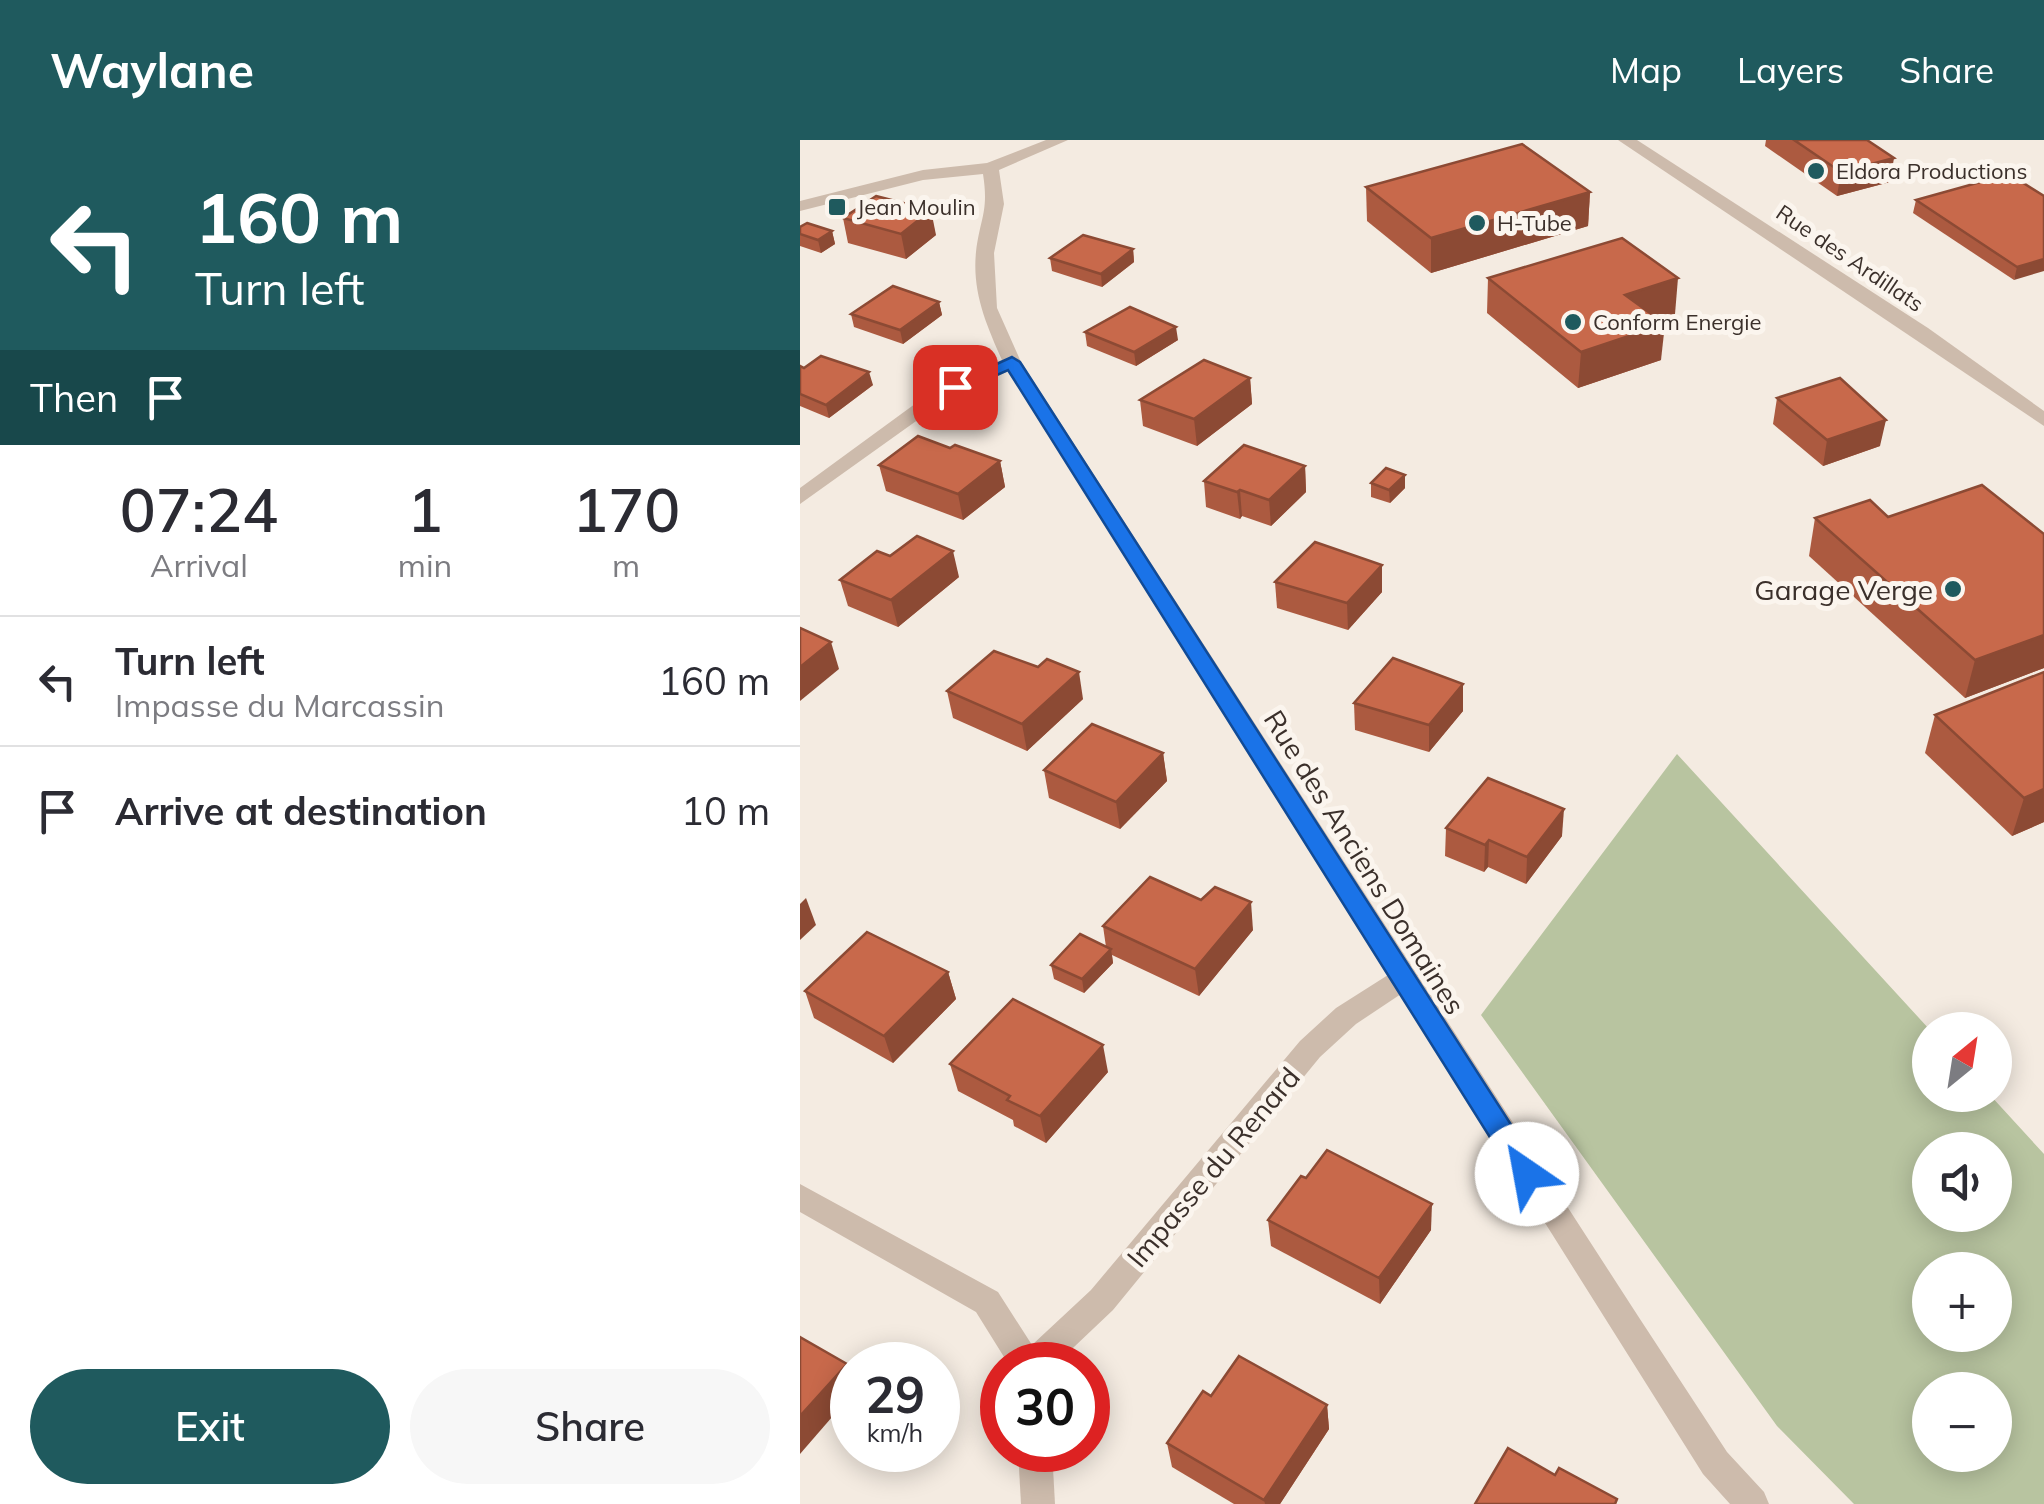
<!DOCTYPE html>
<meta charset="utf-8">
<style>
body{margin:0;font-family:Mulish,sans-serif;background:#f7f7f7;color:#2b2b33;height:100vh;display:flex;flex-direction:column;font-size:38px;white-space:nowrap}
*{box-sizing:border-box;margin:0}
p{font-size:32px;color:#7c7c81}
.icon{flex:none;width:55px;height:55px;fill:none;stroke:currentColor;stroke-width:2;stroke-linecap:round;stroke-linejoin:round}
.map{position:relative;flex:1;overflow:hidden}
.details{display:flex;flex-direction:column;background:#fff;width:800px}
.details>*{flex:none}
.top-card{background:#1f5a5e;color:#fff;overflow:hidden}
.needle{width:65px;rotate:30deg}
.buttons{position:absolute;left:1112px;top:872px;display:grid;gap:20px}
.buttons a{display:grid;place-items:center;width:100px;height:100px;border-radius:50%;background:#fff;box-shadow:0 5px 25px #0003;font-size:50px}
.speed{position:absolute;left:30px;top:1202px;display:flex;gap:20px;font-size:50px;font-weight:700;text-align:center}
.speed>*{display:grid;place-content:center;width:130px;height:130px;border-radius:50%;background:#fff;box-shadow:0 5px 25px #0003;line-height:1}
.speed small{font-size:25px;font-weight:400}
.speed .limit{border:15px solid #d22;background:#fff;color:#111}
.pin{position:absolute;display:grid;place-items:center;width:85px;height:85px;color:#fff;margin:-42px;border-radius:20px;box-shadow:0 5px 15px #0006}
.me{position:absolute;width:110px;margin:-55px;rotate:327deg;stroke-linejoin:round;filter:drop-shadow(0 0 8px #0008)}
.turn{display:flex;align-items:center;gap:35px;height:210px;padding:0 30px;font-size:45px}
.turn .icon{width:130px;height:130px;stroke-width:2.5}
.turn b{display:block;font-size:70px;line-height:85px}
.then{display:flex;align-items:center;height:95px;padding:0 30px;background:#0003;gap:20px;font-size:38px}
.eta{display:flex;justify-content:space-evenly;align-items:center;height:170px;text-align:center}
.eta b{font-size:60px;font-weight:600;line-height:70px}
.button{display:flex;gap:20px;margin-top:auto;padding:20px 30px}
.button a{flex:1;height:115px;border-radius:60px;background:#1f5a5e;color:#fff;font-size:40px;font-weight:600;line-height:115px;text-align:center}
.button a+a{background:#f7f7f7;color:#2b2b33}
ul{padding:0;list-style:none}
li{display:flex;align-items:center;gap:30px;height:130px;padding:0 30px;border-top:2px solid #e1e1e2}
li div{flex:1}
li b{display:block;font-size:38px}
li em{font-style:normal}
header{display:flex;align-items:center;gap:60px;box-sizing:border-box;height:140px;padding:0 50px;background:#1f5a5e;color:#fff}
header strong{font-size:48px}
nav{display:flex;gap:55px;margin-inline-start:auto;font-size:35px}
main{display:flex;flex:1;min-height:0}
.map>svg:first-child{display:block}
</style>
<header>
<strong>Waylane</strong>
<nav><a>Map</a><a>Layers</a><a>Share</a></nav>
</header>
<main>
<section class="details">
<div class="top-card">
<div class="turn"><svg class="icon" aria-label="left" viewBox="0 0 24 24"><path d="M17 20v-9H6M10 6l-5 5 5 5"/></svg><div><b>160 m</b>Turn left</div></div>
<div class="then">Then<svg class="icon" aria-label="arrive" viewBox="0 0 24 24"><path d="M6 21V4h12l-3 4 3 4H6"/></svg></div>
</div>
<div class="eta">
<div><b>07:24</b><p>Arrival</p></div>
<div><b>1</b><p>min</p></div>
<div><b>170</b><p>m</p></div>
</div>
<ul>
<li><svg class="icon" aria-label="left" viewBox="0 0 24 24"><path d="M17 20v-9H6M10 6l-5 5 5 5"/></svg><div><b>Turn left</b><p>Impasse du Marcassin</p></div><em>160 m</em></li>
<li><svg class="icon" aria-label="arrive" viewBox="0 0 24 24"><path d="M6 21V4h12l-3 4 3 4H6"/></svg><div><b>Arrive at destination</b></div><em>10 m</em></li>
</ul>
<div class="button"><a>Exit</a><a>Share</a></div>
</section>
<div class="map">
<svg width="1244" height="1364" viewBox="0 0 1244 1364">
<rect width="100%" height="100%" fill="#f4ebe1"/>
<path fill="#b8c4a0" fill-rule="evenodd" d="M 877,614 L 1130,890 L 1130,955 L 1190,955 L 1244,1014 L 1244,1364 L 1054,1364 L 977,1286 L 681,875 ZM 1130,1010 L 1195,1010 L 1195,1075 L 1130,1075 ZM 1130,1130 L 1195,1130 L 1195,1195 L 1130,1195 ZM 1130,1250 L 1195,1250 L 1195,1315 L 1130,1315 Z"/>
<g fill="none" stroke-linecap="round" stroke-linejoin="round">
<g fill="#cdbbac" fill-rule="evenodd">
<path d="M 246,0 L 268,0 L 199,30 L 204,64 L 194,113 L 197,168 L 221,222 L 838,1176 L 927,1312 L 964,1352 L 969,1364 L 930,1364 L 903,1334 L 601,854 L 556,884 L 520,917 L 313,1170 L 255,1225 L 209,1225 L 176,1172 L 0,1072 L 0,1044 L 198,1152 L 232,1205 L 291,1150 L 500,901 L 536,868 L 588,835 L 208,231 L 133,269 L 0,364 L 0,348 L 119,261 L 202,220 C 186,184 172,152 176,112 C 180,78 189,72 183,34 L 123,40 L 0,71 L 0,61 L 123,30 L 187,23 Z"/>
<path d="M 818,0 L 837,0 L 1128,188 L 1244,271 L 1244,286 Z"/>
<path d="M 218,1310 L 252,1310 L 255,1364 L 221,1364 Z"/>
</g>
</g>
<g fill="#ac5a40">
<path d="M 966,0 L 1067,0 L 1090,42 L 1037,56 L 965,6 Z"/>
<path d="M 566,47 L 790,52 L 788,86 L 631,133 L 567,81 Z"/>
<path d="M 1244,56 L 1214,140 L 1113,73 L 1116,60 Z"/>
<path d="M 43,78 L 136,95 L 106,119 L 48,103 Z"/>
<path d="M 0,87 L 32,91 L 35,104 L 21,113 L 0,106 Z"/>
<path d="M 333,109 L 334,122 L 302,147 L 252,131 L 250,118 Z"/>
<path d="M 688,138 L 875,174 L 858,179 L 861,220 L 778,248 L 687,173 Z"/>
<path d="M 139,162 L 142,175 L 103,204 L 54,187 L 51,174 Z"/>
<path d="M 285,192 L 378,200 L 336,226 L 287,206 Z"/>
<path d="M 0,226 L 73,245 L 29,278 L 0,266 Z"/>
<path d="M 450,238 L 452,264 L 397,306 L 343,286 L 340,260 Z"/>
<path d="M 977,258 L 1080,306 L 1023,326 L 973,284 Z"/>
<path d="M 150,308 L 200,321 L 205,347 L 163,380 L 86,351 L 79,325 Z"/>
<path d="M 505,326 L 506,352 L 471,386 L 442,376 L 440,379 L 406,367 L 404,341 Z"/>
<path d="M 605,335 L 605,348 L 590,363 L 571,357 L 571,343 Z"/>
<path d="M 1088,377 L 1244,394 L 1244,528 L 1165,558 L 1009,416 L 1015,378 Z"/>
<path d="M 159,437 L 98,487 L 48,466 L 40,440 Z"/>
<path d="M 475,442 L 582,452 L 548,490 L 477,468 Z"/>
<path d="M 1244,532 L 1244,682 L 1212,696 L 1125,613 L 1135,575 Z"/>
<path d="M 147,551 L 283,559 L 227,611 L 153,578 Z"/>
<path d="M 554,563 L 663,571 L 629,612 L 555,590 Z"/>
<path d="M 363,613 L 367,641 L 320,689 L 249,658 L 244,630 Z"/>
<path d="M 646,688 L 762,696 L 726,744 L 688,727 L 684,732 L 645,716 Z"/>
<path d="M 303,786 L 453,790 L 399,856 L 312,815 L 313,823 L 284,853 L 254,839 L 251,825 L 306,807 Z"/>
<path d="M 148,832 L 156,859 L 93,923 L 14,878 L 5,851 Z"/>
<path d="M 150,924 L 308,932 L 246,1003 L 214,986 L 213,980 L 158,951 Z"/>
<path d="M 468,1080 L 631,1090 L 580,1164 L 471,1106 Z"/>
<path d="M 411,1256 L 527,1265 L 529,1289 L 480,1364 L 434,1364 L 372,1327 L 367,1303 Z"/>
</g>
<g fill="#8c4a34">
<path d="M 1094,18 L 1090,42 L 1037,56 L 1041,32 Z"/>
<path d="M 790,52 L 788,86 L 631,133 L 631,98 Z"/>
<path d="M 131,70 L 136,95 L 106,119 L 101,94 Z"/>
<path d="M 32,91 L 35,104 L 21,113 L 18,100 Z"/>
<path d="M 333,109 L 334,122 L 302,147 L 301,134 Z"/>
<path d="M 1244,119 L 1244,131 L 1214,140 L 1217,127 Z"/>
<path d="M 878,138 L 875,174 L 822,191 L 825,155 Z"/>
<path d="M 139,162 L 142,175 L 103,204 L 100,190 Z"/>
<path d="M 865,184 L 861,220 L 778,248 L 781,212 Z"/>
<path d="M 376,187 L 378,200 L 336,226 L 334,212 Z"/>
<path d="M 69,232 L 73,245 L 29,278 L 26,265 Z"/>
<path d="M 450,238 L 452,264 L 397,306 L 394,279 Z"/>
<path d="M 1086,280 L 1080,306 L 1023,326 L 1027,300 Z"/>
<path d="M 200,321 L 205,347 L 163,380 L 158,354 Z"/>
<path d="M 505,326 L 506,352 L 471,386 L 469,360 Z"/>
<path d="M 605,335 L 605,348 L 590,363 L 589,350 Z"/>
<path d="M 440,350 L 442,376 L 440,379 L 437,352 Z"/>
<path d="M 153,411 L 159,437 L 98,487 L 91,460 Z"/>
<path d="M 582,425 L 582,452 L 548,490 L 547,463 Z"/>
<path d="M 1244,495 L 1244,528 L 1165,558 L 1175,520 Z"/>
<path d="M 31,502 L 39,529 L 0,561 L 0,527 Z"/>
<path d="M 279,532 L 283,559 L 227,611 L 222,584 Z"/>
<path d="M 663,544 L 663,571 L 629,612 L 629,585 Z"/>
<path d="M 363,613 L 367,641 L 320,689 L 316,662 Z"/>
<path d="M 1244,649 L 1244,682 L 1212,696 L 1224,658 Z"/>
<path d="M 764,669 L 762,696 L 726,744 L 727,717 Z"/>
<path d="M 689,700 L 688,727 L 684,732 L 685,705 Z"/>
<path d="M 6,758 L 16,785 L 0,800 L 0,764 Z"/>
<path d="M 451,762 L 453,790 L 399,856 L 395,829 Z"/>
<path d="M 311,809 L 313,823 L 284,853 L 282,839 Z"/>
<path d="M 148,832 L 156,859 L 93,923 L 84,896 Z"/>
<path d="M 303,905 L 308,932 L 246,1003 L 240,976 Z"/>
<path d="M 632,1064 L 631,1090 L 580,1164 L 579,1138 Z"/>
<path d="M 47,1224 L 52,1238 L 52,1254 L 0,1314 L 0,1276 Z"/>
<path d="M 527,1265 L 529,1289 L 480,1364 L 465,1364 L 464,1360 Z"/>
</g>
<g fill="#c8694b" stroke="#8c4a34" stroke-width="2.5">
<path d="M 994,0 L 1067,0 L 1094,18 L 1041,32 Z"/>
<path d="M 722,4 L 790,52 L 631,98 L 566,47 Z"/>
<path d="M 1209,34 L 1244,56 L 1244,119 L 1217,127 L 1116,60 Z"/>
<path d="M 76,56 L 131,70 L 101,94 L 43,78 Z"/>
<path d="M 7,83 L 32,91 L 18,100 L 0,94 L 0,87 Z"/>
<path d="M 283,95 L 333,109 L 301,134 L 250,118 Z"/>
<path d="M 822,98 L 878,138 L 825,155 L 865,184 L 781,212 L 688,138 Z"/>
<path d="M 93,146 L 139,162 L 100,190 L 51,174 Z"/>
<path d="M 330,167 L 376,187 L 334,212 L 285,192 Z"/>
<path d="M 21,216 L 69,232 L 26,265 L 0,254 L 0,226 L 4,228 Z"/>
<path d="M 404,220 L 450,238 L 394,279 L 340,260 Z"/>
<path d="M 1040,238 L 1086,280 L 1027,300 L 977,258 Z"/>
<path d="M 118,296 L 150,308 L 155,305 L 200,321 L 158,354 L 79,325 Z"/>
<path d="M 444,305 L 505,326 L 469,360 L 440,350 L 437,352 L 404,341 Z"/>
<path d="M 586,328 L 605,335 L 589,350 L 571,343 Z"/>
<path d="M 1182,345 L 1244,394 L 1244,495 L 1175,520 L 1015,378 L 1070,360 L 1088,377 Z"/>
<path d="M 117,396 L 153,411 L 91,460 L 40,440 L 77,411 L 90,416 Z"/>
<path d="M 515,402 L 582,425 L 547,463 L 475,442 Z"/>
<path d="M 0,488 L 31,502 L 0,527 Z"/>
<path d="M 194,511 L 238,527 L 247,519 L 279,532 L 222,584 L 147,551 Z"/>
<path d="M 593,518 L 663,544 L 629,585 L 554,563 Z"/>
<path d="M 1244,532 L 1244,649 L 1224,658 L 1135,575 Z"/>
<path d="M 292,584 L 363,613 L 316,662 L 244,630 Z"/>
<path d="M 688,638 L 764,669 L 727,717 L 689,700 L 685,705 L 646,688 Z"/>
<path d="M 350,737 L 401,760 L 415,747 L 451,762 L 395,829 L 303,786 Z"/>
<path d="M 67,792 L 148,832 L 84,896 L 5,851 Z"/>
<path d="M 280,794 L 311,809 L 282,839 L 251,825 Z"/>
<path d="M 213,859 L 303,905 L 240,976 L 207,960 L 210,956 L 150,924 Z"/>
<path d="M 527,1010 L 632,1064 L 579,1138 L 468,1080 L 501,1036 L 506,1038 Z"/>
<path d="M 0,1197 L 47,1224 L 0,1276 Z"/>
<path d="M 439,1216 L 527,1265 L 464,1360 L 367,1303 L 403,1251 L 411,1256 Z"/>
<path d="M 708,1308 L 755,1335 L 759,1328 L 817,1359 L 815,1364 L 675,1364 Z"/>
</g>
<path fill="#1a73e8" stroke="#114b97" stroke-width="2.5" d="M 212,217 L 220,222 L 737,1025 L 741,1034 L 737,1042 L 727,1045 L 718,1042 L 208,230 L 161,251 L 146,247 Z"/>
<g fill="#1f5a5e" stroke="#fbf5ee" stroke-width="4">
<circle cx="1016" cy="31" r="10"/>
<rect x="27" y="57" width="20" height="20" rx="5"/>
<circle cx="677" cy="83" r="10"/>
<circle cx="773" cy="182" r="10"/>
<circle cx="1153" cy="449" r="10"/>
</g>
<g text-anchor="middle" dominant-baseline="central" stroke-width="10" stroke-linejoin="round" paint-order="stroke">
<g font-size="22" fill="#3b302b" stroke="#fbf5ee" text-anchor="start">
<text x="1036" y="31">Eldora Productions</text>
<text x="57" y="67">Jean Moulin</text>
<text x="697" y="83">H-Tube</text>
<text x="793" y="182">Conform Energie</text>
</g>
<g font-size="22" fill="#3b302b" stroke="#fbf5ee">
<text transform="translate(1050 118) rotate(34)">Rue des Ardillats</text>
</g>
<g font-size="28" fill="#3b302b" stroke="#fbf5ee" text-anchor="end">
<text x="1133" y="449">Garage Verge</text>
</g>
<g font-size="28" fill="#3b302b" stroke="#fbf5ee">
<text transform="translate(565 722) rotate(58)">Rue des Anciens Domaines</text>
<text transform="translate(413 1027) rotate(-50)">Impasse du Renard</text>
</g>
</g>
</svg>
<div class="buttons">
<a><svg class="needle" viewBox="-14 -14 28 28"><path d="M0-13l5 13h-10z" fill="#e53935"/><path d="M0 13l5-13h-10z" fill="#7c7c81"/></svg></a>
<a><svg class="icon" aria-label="sound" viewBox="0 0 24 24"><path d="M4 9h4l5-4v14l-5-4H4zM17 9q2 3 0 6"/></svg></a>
<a>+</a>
<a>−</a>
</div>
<div class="speed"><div>29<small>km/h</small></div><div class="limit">30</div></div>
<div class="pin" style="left:155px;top:247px;background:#d93025"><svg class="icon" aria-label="arrive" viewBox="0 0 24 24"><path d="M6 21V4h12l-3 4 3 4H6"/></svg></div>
<svg class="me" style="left:727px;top:1034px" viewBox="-20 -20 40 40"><circle r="19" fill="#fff"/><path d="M0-13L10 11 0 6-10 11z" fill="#1a73e8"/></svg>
</div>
</main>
